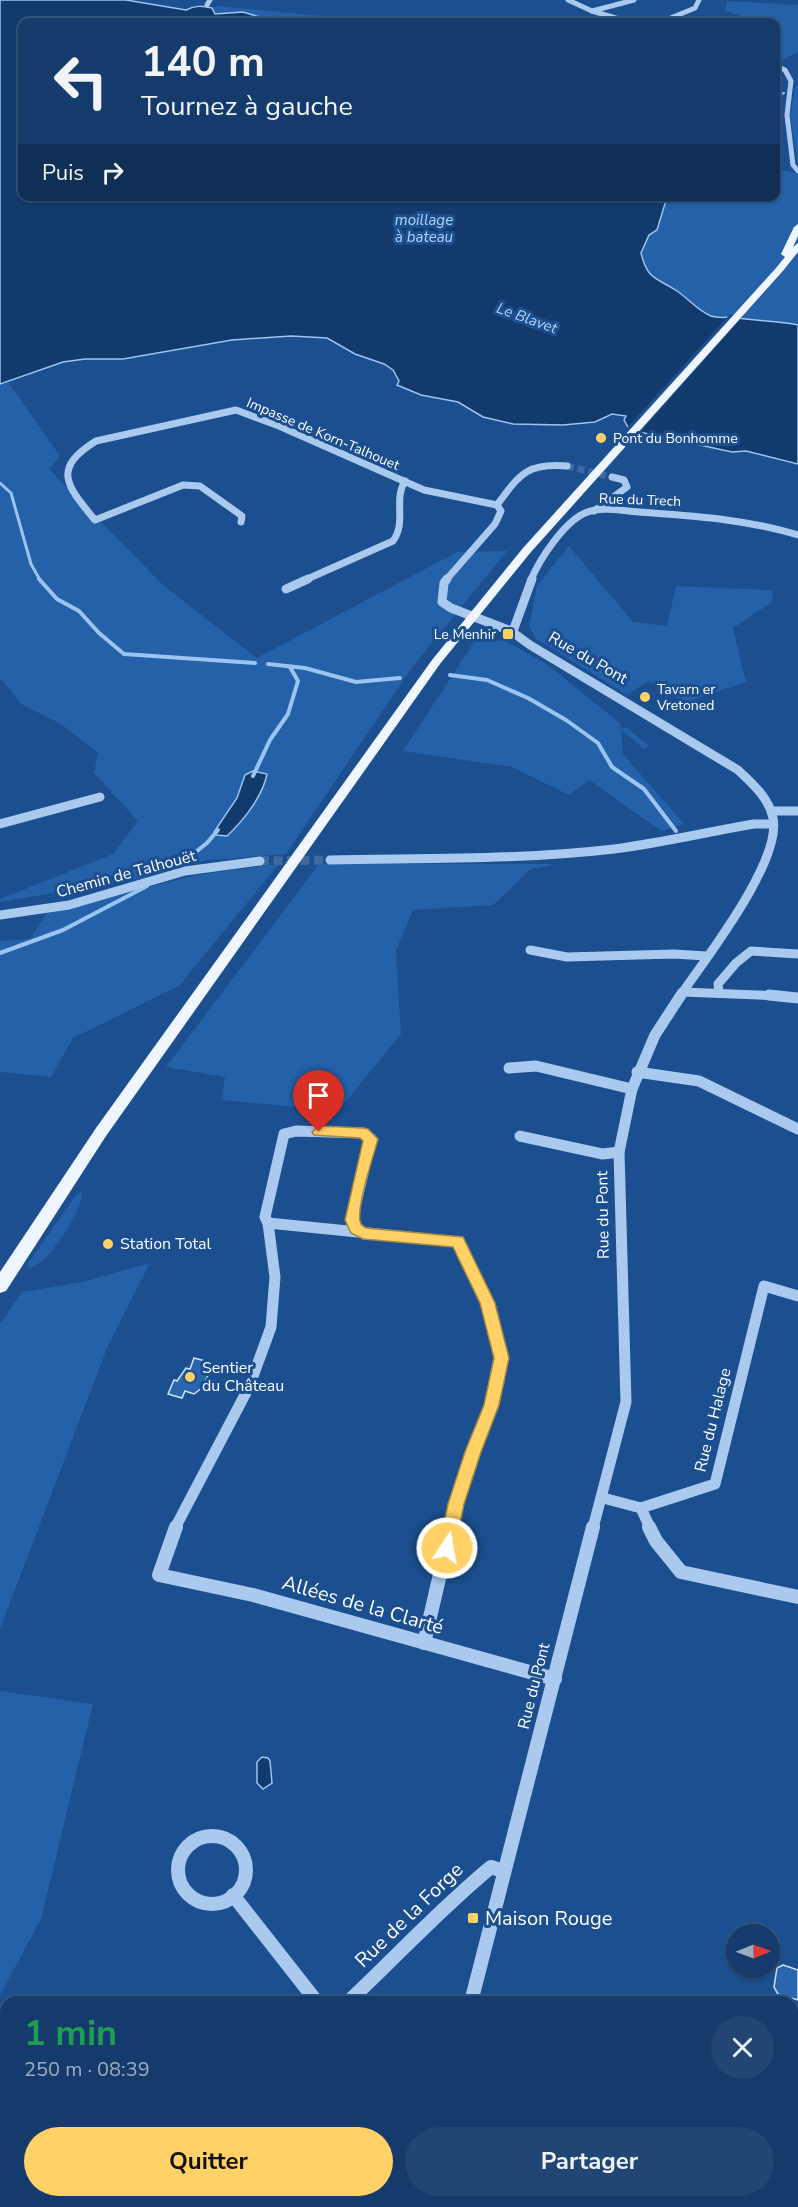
<!DOCTYPE html>
<html lang="fr">
<meta charset="utf-8">
<style>
body{margin:0;font-family:"Nunito Sans",sans-serif;background:#214673;color:#f1f3f6;height:100vh;display:flex;flex-direction:column;font-size:22px;white-space:nowrap}
*{box-sizing:border-box;margin:0}
p{font-size:20px;color:#9dadc1}
.icon{flex:none;width:33px;height:33px;fill:none;stroke:currentColor;stroke-width:2;stroke-linecap:round;stroke-linejoin:round}
.map{position:relative;flex:1;overflow:hidden}
.details{position:absolute;left:0px;top:1996px;width:798px;height:212px;display:flex;flex-direction:column;background:#143b6b;border-radius:18px 18px 0 0;box-shadow:0 2px 4px #0004,0 0 0 2px #33557e}
.details>*{flex:none}
.banner{position:absolute;left:18px;top:18px;width:762px;height:183px;border-radius:12px;box-shadow:0 2px 4px #0004,0 0 0 2px #33557e;background:#143b6b;color:#f1f3f6;overflow:hidden}
.needle{width:39px;rotate:89deg}
.fabs{position:absolute;left:726px;top:1924px;display:grid;gap:12px}
.fabs a{display:grid;place-items:center;width:54px;height:54px;border-radius:50%;background:#143b6b;box-shadow:0 2px 4px #0004,0 0 0 2px #33557e;font-size:30px}
.pin{position:absolute;display:grid;place-items:center;width:51px;height:51px;color:#fff;margin:-62px -26px;border-radius:50% 50% 50% 0;rotate:-45deg;box-shadow:0 0 6px #0007}
.pin .icon{rotate:45deg}
.me{position:absolute;width:66px;margin:-33px;rotate:12deg;stroke-linejoin:round;filter:drop-shadow(0 0 4px #0008)}
.turn{display:flex;align-items:center;gap:21px;height:126px;padding:0 24px;font-size:27px}
.turn .icon{width:78px;height:78px;stroke-width:2.5}
.turn b{display:block;font-size:42px;line-height:51px}
.then{display:flex;align-items:center;height:57px;padding:0 24px;background:#0003;gap:12px;font-size:22px}
.round{display:grid;place-items:center;flex:none;width:63px;height:63px;border-radius:32px;background:#214673}
.head{display:flex;align-items:center;justify-content:space-between;height:102px;padding:0 24px}
h1{font-size:36px;font-weight:700;line-height:45px;color:#1e9e55}
.button{display:flex;gap:12px;margin-top:auto;padding:12px 24px}
.button a{flex:1;height:69px;border-radius:36px;background:#ffd166;color:#111;font-size:24px;font-weight:700;line-height:69px;text-align:center}
.button a+a{background:#214673;color:#f1f3f6}
.map>svg:first-child{display:block}
</style>
<div class="map">
<svg width="798" height="2207" viewBox="0 0 798 2207">
<rect width="100%" height="100%" fill="#1b4f8f"/>
<g fill="#2461a8">
<path d="M 727,1 L 798,5 L 798,52 L 779,62 L 781,58 L 776,57 L 776,22 L 749,22 L 746,18 L 725,11 Z"/>
<path d="M 217,6 L 322,16 L 326,22 L 263,18 L 257,15 L 214,14 L 212,8 Z"/>
<path d="M 795,87 L 798,87 L 798,164 L 790,116 Z"/>
<path d="M 776,169 L 798,173 L 798,357 L 728,317 L 710,316 L 696,308 L 677,291 L 653,279 L 644,267 L 640,253 L 649,235 L 657,230 L 667,197 L 776,196 Z"/>
<path d="M 0,184 L 22,196 L 595,422 C 558,426 519,429 483,417 C 473,414 465,404 455,402 C 435,397 417,394 397,385 L 399,381 L 393,370 L 384,364 L 355,354 L 327,338 L 291,336 L 232,340 L 123,359 L 85,359 L 63,362 L 8,382 L 60,456 L 49,469 L 164,586 L 257,658 L 457,552 L 507,551 L 413,666 L 286,854 L 207,860 L 174,866 L 145,878 L 0,902 L 0,899 L 113,854 L 138,821 L 94,773 L 98,753 L 61,724 L 21,704 L 2,680 L 0,681 Z"/>
<path d="M 569,546 L 633,622 L 667,626 L 676,586 L 773,590 L 772,602 L 733,628 L 746,682 L 687,702 L 648,681 L 627,695 L 535,638 L 529,626 L 537,585 Z"/>
<path d="M 476,639 L 506,641 L 545,663 L 620,723 L 621,729 L 626,727 L 649,746 L 644,749 L 621,730 L 623,754 L 684,824 L 661,831 L 589,780 L 569,795 L 512,767 L 403,751 Z"/>
<path d="M 279,864 L 179,986 L 73,1038 L 51,1077 L 0,1072 L 0,941 L 30,939 L 47,913 L 196,875 Z"/>
<path d="M 319,864 L 556,864 L 531,869 L 493,905 L 413,910 L 396,950 L 401,1034 L 338,1111 L 222,1100 L 225,1077 L 166,1067 Z"/>
<path d="M 82,1192 C 83,1211 47,1266 29,1268 L 28,1263 L 77,1194 Z"/>
<path d="M 150,1263 L 107,1348 L 0,1629 L 0,1324 L 22,1292 L 82,1282 Z"/>
<path d="M 0,1691 L 93,1704 L 41,1919 L 0,1995 Z"/>
</g>
<g fill="#123a6d" stroke="#9cc4f0" stroke-width="1.5">
<path d="M 0,0 L 126,0 L 186,10 C 195,5 203,6 212,8 L 215,14 L 243,12 L 263,18 L 303,20 L 306,22 L 22,22 L 22,196 L 667,197 L 657,230 L 649,235 L 641,253 C 648,281 656,277 677,291 C 689,299 697,310 711,316 C 720,319 729,316 738,318 C 758,321 778,321 798,325 L 798,464 L 746,451 L 732,452 L 635,431 L 628,427 L 624,420 L 626,416 L 612,414 L 595,422 L 563,425 L 513,424 L 483,417 L 458,402 L 421,395 L 397,385 L 399,381 L 393,370 L 384,364 L 355,354 L 327,338 L 291,336 L 232,340 L 123,359 L 85,359 L 63,362 L 0,384 Z"/>
<path d="M 253,771 L 267,774 C 263,796 243,821 227,836 L 216,835 L 214,832 L 237,798 L 245,775 Z"/>
<path d="M 262,1757 L 268,1758 L 270,1761 L 272,1783 L 263,1789 L 257,1783 L 257,1762 Z"/>
</g>
<path fill="#1b4f8f" d="M 730,314 L 743,316 L 638,435 L 626,429 Z"/>
<g fill="none" stroke-linecap="round" stroke-linejoin="round">
<path stroke="#9cc4f0" stroke-width="2" d="M 776,96 L 784,93"/>
<path stroke="#9cc4f0" stroke-width="3" d="M 0,483 L 11,493 L 31,564 L 40,580"/>
<g stroke="#9cc4f0" stroke-width="4">
<path d="M 39,579 L 57,599 L 79,611 L 99,633 L 124,654 L 255,663"/>
<path d="M 268,664 L 305,668 L 356,682 L 400,678"/>
<path d="M 450,675 L 487,680 L 528,698 L 566,720 L 598,743 L 612,767 L 644,789 L 676,831"/>
<path d="M 253,776 L 270,740 L 288,714 L 298,681 L 290,667"/>
<path d="M 182,863 L 207,843 L 218,830"/>
<path d="M 0,953 L 63,930 L 147,886"/>
</g>
</g>
<g fill="#2a66ad" stroke="#cfe3fa" stroke-width="1.5">
<path d="M 194,1358 L 213,1363 L 203,1387 L 194,1394 L 185,1391 L 182,1398 L 168,1394 L 174,1380 L 177,1381 L 186,1368 L 190,1369 Z"/>
<path d="M 783,1965 L 798,1970 L 798,2000 L 778,1994 L 774,1987 L 777,1968 Z"/>
</g>
<g fill="none" stroke-linecap="round" stroke-linejoin="round">
<path stroke="#3d69a0" stroke-width="7" stroke-dasharray="7 4" stroke-linecap="butt" d="M 567,466 L 612,477"/>
<path stroke="#3d69a0" stroke-width="9" stroke-dasharray="9 4.5" stroke-linecap="butt" d="M 260,861 L 330,860"/>
<g stroke="#a9c9ee" stroke-width="5">
<path d="M 568,0 L 592,11 L 629,22"/>
<path d="M 207,5 L 210,0"/>
<path d="M 592,11 L 634,0"/>
<path d="M 661,22 L 695,8 L 699,0"/>
<path d="M 776,66 L 785,70 L 791,81 L 787,115 L 793,165 L 798,171"/>
</g>
<g stroke="#a9c9ee" stroke-width="7">
<path d="M 497,505 C 520,474 526,463 567,466"/>
<path d="M 594,511 L 627,487 L 624,480 L 612,477"/>
<path d="M 241,522 L 242,516 L 200,486 L 183,485 L 95,520 C 67,486 51,469 96,441 L 236,410 L 279,426 L 424,490 L 497,505"/>
<path d="M 305,580 L 393,541 C 407,522 393,500 405,481"/>
<path d="M 446,580 L 495,524 L 501,511 L 497,505"/>
<path d="M 531,580 C 539,560 564,522 585,513 C 601,506 622,511 639,512 C 693,516 746,519 798,535"/>
</g>
<g stroke="#a9c9ee" stroke-width="9">
<path d="M 447,579 L 444,583 L 442,602 L 451,608 L 511,631 L 530,645 L 738,770 C 752,783 769,798 773,818 C 782,861 706,958 680,996"/>
<path d="M 286,589 L 308,579"/>
<path d="M 513,631 L 532,579"/>
<path d="M 771,811 L 798,811"/>
<path d="M 0,824 L 100,797"/>
<path d="M 330,860 C 425,858 520,860 614,849 C 661,843 707,832 754,824 L 773,824"/>
<path d="M 0,915 L 69,905 L 185,871 L 260,861"/>
<path d="M 530,950 L 567,957 L 674,954 L 706,956"/>
<path d="M 682,992 L 784,996"/>
<path d="M 719,993 L 718,984 L 736,963 L 751,951 L 798,954"/>
</g>
<g stroke="#a9c9ee" stroke-width="11">
<path d="M 769,995 L 798,998"/>
<path d="M 509,1068 L 536,1066 L 632,1089"/>
<path d="M 637,1072 L 699,1081 L 798,1129"/>
<path d="M 520,1136 L 603,1154 L 619,1152"/>
<path d="M 268,1223 L 458,1242 L 488,1303 L 501,1358 L 491,1405 L 456,1504 L 450,1528"/>
<path d="M 603,1498 L 641,1508 L 715,1484 L 764,1286 L 798,1296"/>
<path d="M 641,1508 L 650,1528"/>
<path d="M 175,1528 L 249,1387 L 271,1327 L 275,1277 L 268,1223 L 265,1217 L 284,1134 L 296,1131 L 363,1133 L 371,1139 L 352,1220 L 356,1229 L 363,1233"/>
<path d="M 593,1528 L 626,1402 L 619,1152 L 632,1089 L 655,1035 L 681,995"/>
</g>
<g stroke="#a9c9ee" stroke-width="14">
<path d="M 176,1527 L 159,1575 L 253,1595 L 555,1679"/>
<path d="M 649,1527 L 656,1541 L 681,1572 L 798,1597"/>
<path d="M 424,1643 L 451,1527"/>
<circle cx="212" cy="1870" r="34"/>
<path d="M 233,1895 L 317,2002"/>
<path d="M 348,2002 C 396,1957 440,1909 491,1867 L 503,1871"/>
<path d="M 471,2002 L 593,1527"/>
<path d="M 219,2207 L 220,2202"/>
<path d="M 420,2207 L 421,2202"/>
</g>
<path fill="#f0f6ff" fill-rule="evenodd" d="M 798,224 L 798,236 L 793,247 L 798,243 L 798,252 L 782,272 L 531,552 L 440,664 L 106,1136 L 6,1291 L 0,1293 L 0,1272 L 96,1128 L 432,660 L 523,548 L 776,268 L 785,257 L 781,254 L 794,227 Z"/>
</g>
<path fill="#ffd166" stroke="#a68842" stroke-width="1.5" d="M 319,1126 L 363,1128 L 368,1129 L 378,1139 C 373,1158 357,1204 360,1221 C 361,1226 362,1225 366,1228 L 463,1237 L 495,1303 L 509,1358 L 499,1405 L 481,1452 L 464,1504 L 455,1548 L 453,1553 L 447,1555 L 441,1553 L 439,1548 L 448,1504 L 465,1452 L 484,1405 L 494,1358 L 480,1303 L 453,1247 L 363,1239 L 351,1233 L 345,1220 L 363,1141 L 360,1138 L 314,1135 L 312,1132 Z"/>
<g fill="#ffd166" stroke="#1b4f8f" stroke-width="2">
<circle cx="601" cy="438" r="6"/>
<rect x="502" y="628" width="12" height="12" rx="3"/>
<circle cx="645" cy="697" r="6"/>
<circle cx="108" cy="1244" r="6"/>
<circle cx="190" cy="1377" r="6"/>
<rect x="467" y="1912" width="12" height="12" rx="3"/>
</g>
<g text-anchor="middle" dominant-baseline="central" stroke-width="6" stroke-linejoin="round" paint-order="stroke">
<g font-size="14" fill="#fff" stroke="#1b4f8f">
<text transform="translate(323 434) rotate(23)">Impasse de Korn-Talhouet</text>
<text transform="translate(640 500) rotate(2)">Rue du Trech</text>
</g>
<g font-size="14" fill="#fff" stroke="#1b4f8f" text-anchor="start">
<text x="613" y="438">Pont du Bonhomme</text>
<text x="496" y="634" text-anchor="end">Le Menhir</text>
<text x="657" y="689">Tavarn er<tspan x="657" dy="16">Vretoned</tspan></text>
</g>
<g font-size="15" font-style="italic" fill="#b5d3f5" stroke="#1b4f8f">
<text x="424" y="220">moillage<tspan x="424" dy="17">à bateau</tspan></text>
<text transform="translate(527 318) rotate(20)">Le Blavet</text>
</g>
<g font-size="16" fill="#fff" stroke="#1b4f8f">
<text transform="translate(588 658) rotate(30)">Rue du Pont</text>
<text transform="translate(126 874) rotate(-15)">Chemin de Talhouët</text>
<text transform="translate(603 1215) rotate(-91)">Rue du Pont</text>
<text transform="translate(713 1420) rotate(-76)">Rue du Halage</text>
<text transform="translate(534 1686) rotate(-76)">Rue du Pont</text>
</g>
<g font-size="16" fill="#fff" stroke="#1b4f8f" text-anchor="start">
<text x="120" y="1244">Station Total</text>
<text x="202" y="1368">Sentier<tspan x="202" dy="18">du Château</tspan></text>
</g>
<g font-size="20" fill="#fff" stroke="#1b4f8f">
<text transform="translate(363 1605) rotate(16)">Allées de la Clarté</text>
<text transform="translate(409 1915) rotate(-44)">Rue de la Forge</text>
</g>
<g font-size="20" fill="#fff" stroke="#1b4f8f" text-anchor="start">
<text x="485" y="1918">Maison Rouge</text>
</g>
</g>
</svg>
<div class="fabs">
<a><svg class="needle" viewBox="-14 -14 28 28"><path d="M0-13l5 13h-10z" fill="#e53935"/><path d="M0 13l5-13h-10z" fill="#9dadc1"/></svg></a>
</div>
<div class="pin" style="left:319px;top:1132px;background:#d93025"><svg class="icon" aria-label="arrive" viewBox="0 0 24 24"><path d="M6 21V4h12l-3 4 3 4H6"/></svg></div>
<svg class="me" style="left:447px;top:1548px" viewBox="-20 -20 40 40"><circle r="17" fill="#ffd166" stroke="#fff" stroke-width="3"/><path d="M0-11L8 9 0 5-8 9z" fill="#fff"/></svg>
<div class="banner">
<div class="turn"><svg class="icon" aria-label="left" viewBox="0 0 24 24"><path d="M17 20v-9H6M10 6l-5 5 5 5"/></svg><div><b>140 m</b>Tournez à gauche</div></div>
<div class="then">Puis<svg class="icon" aria-label="right" viewBox="0 0 24 24"><path d="M7 20v-9h11M14 6l5 5-5 5"/></svg></div>
</div>
<section class="details">
<div class="head"><div><h1>1 min</h1><p>250 m · 08:39</p></div><a class="round"><svg class="icon" aria-label="close" viewBox="0 0 24 24"><path d="M6 6l12 12M18 6L6 18"/></svg></a></div>
<div class="button"><a>Quitter</a><a>Partager</a></div>
</section>
</div>
